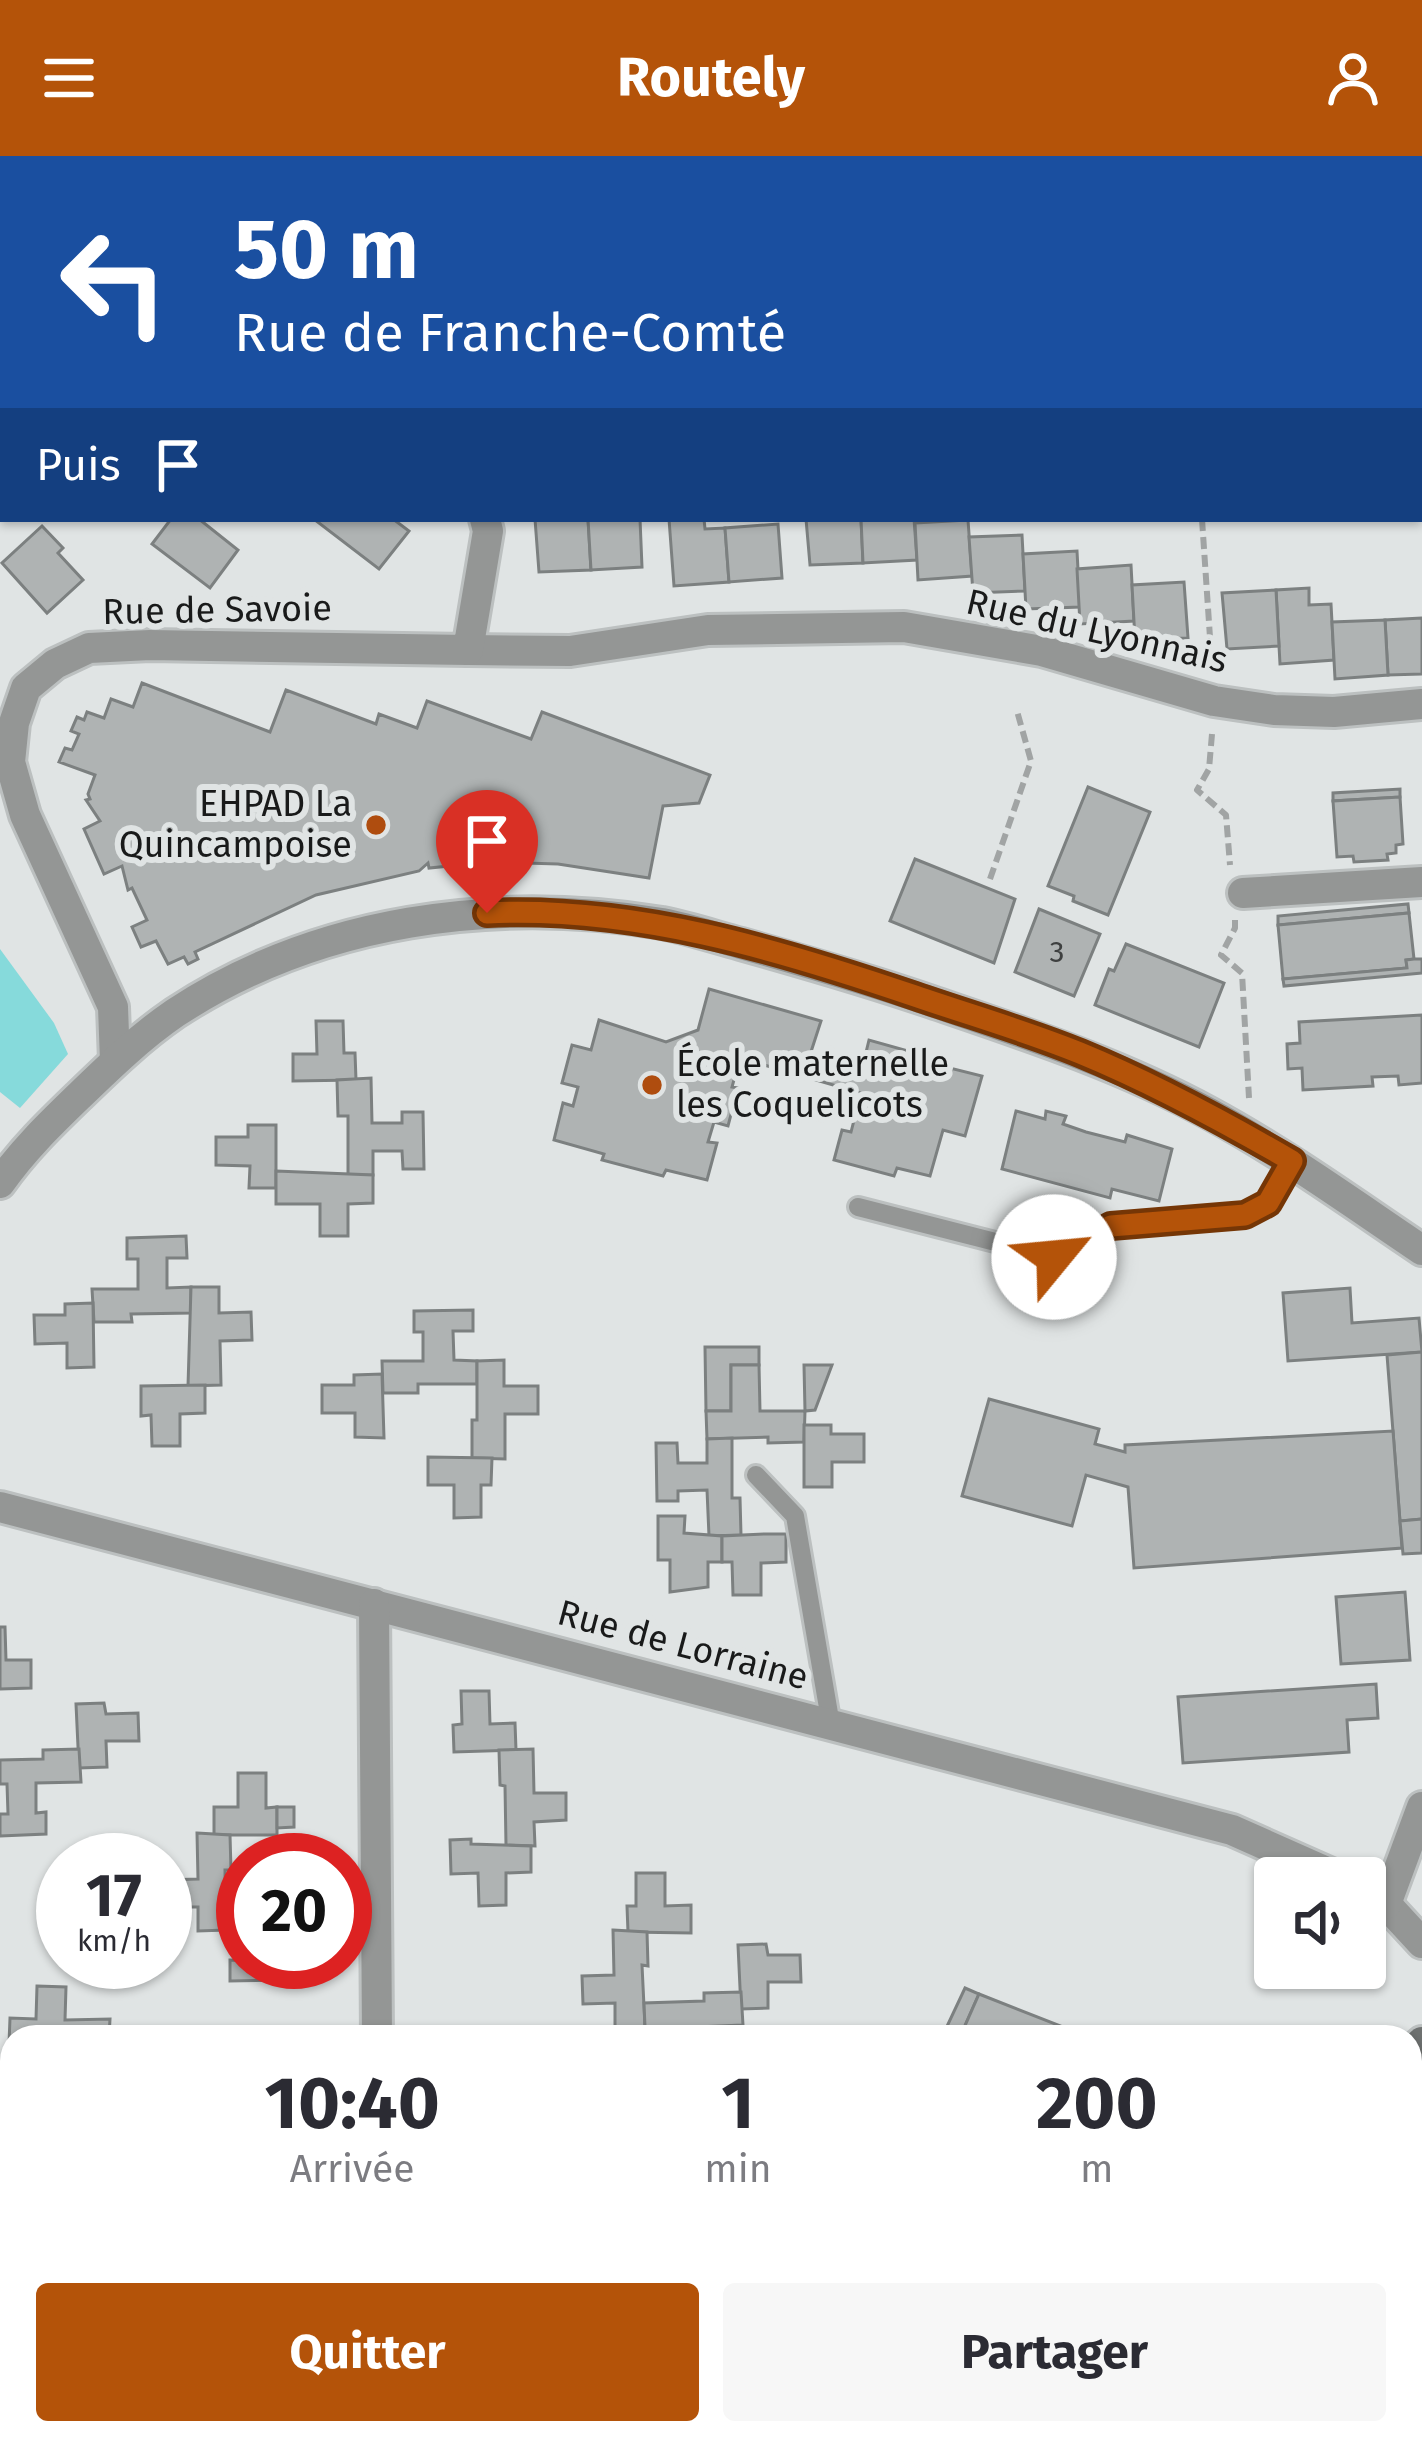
<!DOCTYPE html>
<html lang="fr">
<meta charset="utf-8">
<style>
body{margin:0;font-family:"Fira Sans",sans-serif;background:#f7f7f7;color:#2b2b33;height:100vh;display:flex;flex-direction:column;font-size:45px;white-space:nowrap}
*{box-sizing:border-box;margin:0}
p{font-size:39px;color:#7c7c81}
.icon{flex:none;width:66px;height:66px;fill:none;stroke:currentColor;stroke-width:2;stroke-linecap:round;stroke-linejoin:round}
.map{position:relative;flex:1;overflow:hidden}
.panel{position:absolute;left:0px;top:1869px;width:1422px;height:420px;display:flex;flex-direction:column;background:#fff;border-radius:36px 36px 0 0;box-shadow:0 3px 9px #0004}
.panel>*{flex:none}
.guide{position:absolute;left:0px;top:0px;width:1422px;height:366px;box-shadow:0 3px 9px #0004;background:#1a4fa0;color:#fff;overflow:hidden}
.buttons{position:absolute;left:1254px;top:1701px;display:grid;gap:24px}
.buttons a{display:grid;place-items:center;width:132px;height:132px;border-radius:12px;background:#fff;box-shadow:0 3px 9px #0004;font-size:60px}
.speed{position:absolute;left:36px;top:1677px;display:flex;gap:24px;font-size:60px;font-weight:700;text-align:center}
.speed>*{display:grid;place-content:center;width:156px;height:156px;border-radius:50%;background:#fff;box-shadow:0 3px 9px #0004;line-height:1}
.speed small{font-size:30px;font-weight:400}
.speed .limit{border:18px solid #d22;background:#fff;color:#111}
.pin{position:absolute;display:grid;place-items:center;width:102px;height:102px;color:#fff;margin:-123px -51px;border-radius:50% 50% 50% 0;rotate:-45deg;box-shadow:0 0 12px #0007}
.pin .icon{rotate:45deg}
.me{position:absolute;width:132px;margin:-66px;rotate:62deg;stroke-linejoin:round;filter:drop-shadow(0 0 9px #0008)}
.turn{display:flex;align-items:center;gap:42px;height:252px;padding:0 36px;font-size:54px}
.turn .icon{width:156px;height:156px;stroke-width:2.5}
.turn b{display:block;font-size:84px;line-height:102px}
.then{display:flex;align-items:center;height:114px;padding:0 36px;background:#0003;gap:24px;font-size:45px}
.eta{display:flex;justify-content:space-evenly;align-items:center;height:204px;text-align:center}
.eta b{font-size:72px;font-weight:700;line-height:84px}
.cta{display:flex;gap:24px;margin-top:auto;padding:24px 36px}
.cta a{flex:1;height:138px;border-radius:12px;background:#b45309;color:#fff;font-size:48px;font-weight:700;line-height:138px;text-align:center}
.cta a+a{background:#f7f7f7;color:#2b2b33}
header{display:flex;justify-content:space-between;align-items:center;height:156px;padding:0 36px;background:#b45309;color:#fff;font-size:54px;font-weight:700}
.map>svg:first-child{display:block}
</style>
<header><svg class="icon" aria-label="menu" viewBox="0 0 24 24"><path d="M4 6h16M4 12h16M4 18h16"/></svg>Routely<svg class="icon" aria-label="person" viewBox="0 0 24 24"><circle cx="12" cy="8" r="4"/><path d="M4 21q1-7 8-7t8 7"/></svg></header>
<div class="map">
<svg width="1422" height="2289" viewBox="0 0 1422 2289">
<rect width="100%" height="100%" fill="#e0e4e4"/>
<path fill="#86dadb" d="M 0,793 L 54,867 L 68,898 L 20,952 L 0,936 Z"/>
<g fill="#afb3b3" stroke="#7c8080" stroke-width="3">
<path d="M 171,363 L 199,363 L 238,394 L 210,432 L 152,388 Z"/>
<path d="M 393,363 L 409,375 L 379,413 L 315,364 Z"/>
<path d="M 535,363 L 588,363 L 591,414 L 539,416 Z"/>
<path d="M 588,363 L 640,363 L 642,411 L 591,414 Z"/>
<path d="M 669,363 L 704,363 L 705,373 L 725,372 L 729,426 L 674,430 Z"/>
<path d="M 806,363 L 861,363 L 863,407 L 810,409 Z"/>
<path d="M 861,363 L 914,363 L 917,404 L 863,407 Z"/>
<path d="M 968,364 L 972,420 L 918,424 L 915,367 Z"/>
<path d="M 778,368 L 782,422 L 729,426 L 725,372 Z"/>
<path d="M 42,370 L 63,392 L 58,397 L 83,424 L 47,457 L 2,407 Z"/>
<path d="M 1022,379 L 1025,435 L 973,437 L 969,381 Z"/>
<path d="M 1077,395 L 1080,451 L 1026,453 L 1023,398 Z"/>
<path d="M 1131,409 L 1134,465 L 1080,468 L 1077,413 Z"/>
<path d="M 1184,426 L 1188,482 L 1135,484 L 1132,429 Z"/>
<path d="M 1309,432 L 1309,449 L 1331,448 L 1334,504 L 1280,508 L 1276,434 Z"/>
<path d="M 1276,434 L 1279,490 L 1227,493 L 1222,437 Z"/>
<path d="M 1422,462 L 1422,518 L 1388,519 L 1385,464 Z"/>
<path d="M 1385,464 L 1388,519 L 1335,523 L 1332,466 Z"/>
<path d="M 142,527 L 270,576 L 286,534 L 376,568 L 379,558 L 417,572 L 427,545 L 531,583 L 542,556 L 710,619 L 699,647 L 663,650 L 649,722 L 558,708 L 489,706 L 429,712 L 428,707 L 419,715 L 316,739 L 195,796 L 198,803 L 188,808 L 184,801 L 168,808 L 156,785 L 141,791 L 132,771 L 147,764 L 132,732 L 128,734 L 122,710 L 104,718 L 84,673 L 100,665 L 86,644 L 90,643 L 88,638 L 95,619 L 59,606 L 65,592 L 72,594 L 79,578 L 71,575 L 77,561 L 84,564 L 87,556 L 104,562 L 111,543 L 133,551 Z"/>
<path d="M 1088,631 L 1150,656 L 1108,759 L 1073,745 L 1074,740 L 1048,730 Z"/>
<path d="M 1400,633 L 1400,641 L 1333,645 L 1333,637 Z"/>
<path d="M 1400,641 L 1403,688 L 1396,689 L 1396,697 L 1387,698 L 1388,704 L 1354,706 L 1353,700 L 1337,701 L 1333,645 Z"/>
<path d="M 915,703 L 1015,743 L 994,807 L 890,765 Z"/>
<path d="M 1408,748 L 1409,757 L 1278,769 L 1278,760 Z"/>
<path d="M 1039,753 L 1100,778 L 1074,840 L 1015,816 Z"/>
<path d="M 1409,757 L 1414,803 L 1406,804 L 1407,812 L 1283,823 L 1278,769 Z"/>
<path d="M 1126,788 L 1224,827 L 1199,891 L 1095,849 L 1109,813 L 1114,815 Z"/>
<path d="M 1414,803 L 1422,803 L 1422,817 L 1284,830 L 1283,823 L 1407,812 L 1406,804 Z"/>
<path d="M 709,833 L 821,865 L 808,905 L 825,913 L 860,921 L 869,884 L 926,900 L 922,914 L 932,916 L 934,908 L 982,920 L 965,980 L 943,974 L 930,1020 L 897,1012 L 894,1020 L 834,1004 L 842,974 L 851,976 L 861,937 L 740,902 L 732,931 L 738,932 L 728,970 L 714,966 L 708,986 L 717,987 L 707,1024 L 666,1014 L 663,1020 L 602,1004 L 604,998 L 554,984 L 563,947 L 573,950 L 578,931 L 562,927 L 572,889 L 591,894 L 599,864 L 666,886 L 698,874 Z"/>
<path d="M 1422,859 L 1422,927 L 1399,929 L 1398,920 L 1372,921 L 1373,930 L 1303,934 L 1302,912 L 1288,913 L 1287,888 L 1300,887 L 1299,866 Z"/>
<path d="M 316,865 L 343,865 L 344,897 L 355,897 L 356,924 L 293,925 L 293,898 L 317,898 Z"/>
<path d="M 371,922 L 372,967 L 402,967 L 402,956 L 423,956 L 424,1013 L 403,1013 L 402,995 L 373,995 L 373,1019 L 348,1020 L 348,960 L 338,960 L 337,924 Z"/>
<path d="M 1016,955 L 1045,963 L 1046,955 L 1066,960 L 1063,968 L 1086,976 L 1125,986 L 1127,979 L 1172,993 L 1159,1045 L 1112,1033 L 1110,1042 L 1002,1013 Z"/>
<path d="M 248,969 L 276,969 L 276,1032 L 249,1032 L 250,1010 L 216,1009 L 216,981 L 248,981 Z"/>
<path d="M 276,1015 L 373,1019 L 373,1047 L 348,1048 L 348,1080 L 320,1080 L 320,1048 L 276,1048 Z"/>
<path d="M 186,1080 L 187,1102 L 167,1102 L 167,1132 L 191,1131 L 191,1157 L 131,1158 L 132,1166 L 94,1166 L 92,1133 L 138,1133 L 138,1103 L 127,1103 L 127,1082 Z"/>
<path d="M 191,1131 L 219,1131 L 219,1157 L 251,1156 L 252,1184 L 220,1185 L 221,1229 L 188,1230 Z"/>
<path d="M 1350,1132 L 1352,1167 L 1419,1162 L 1422,1196 L 1288,1205 L 1283,1137 Z"/>
<path d="M 93,1147 L 94,1211 L 67,1212 L 67,1187 L 35,1188 L 34,1159 L 65,1159 L 65,1148 Z"/>
<path d="M 473,1154 L 473,1175 L 453,1175 L 454,1204 L 477,1205 L 477,1228 L 418,1228 L 418,1237 L 383,1237 L 382,1205 L 423,1205 L 423,1176 L 414,1176 L 414,1155 Z"/>
<path d="M 705,1191 L 759,1191 L 759,1209 L 731,1209 L 731,1255 L 706,1255 Z"/>
<path d="M 1422,1196 L 1422,1363 L 1400,1365 L 1387,1199 Z"/>
<path d="M 504,1204 L 504,1230 L 538,1230 L 538,1258 L 505,1258 L 505,1303 L 472,1302 L 472,1264 L 477,1264 L 477,1205 Z"/>
<path d="M 731,1209 L 759,1209 L 760,1255 L 805,1255 L 804,1286 L 768,1287 L 768,1281 L 707,1283 L 706,1255 L 731,1255 Z"/>
<path d="M 804,1209 L 832,1209 L 815,1254 L 805,1255 Z"/>
<path d="M 382,1218 L 384,1282 L 355,1281 L 355,1257 L 322,1257 L 322,1229 L 354,1229 L 354,1219 Z"/>
<path d="M 205,1229 L 205,1257 L 180,1258 L 180,1290 L 152,1290 L 151,1259 L 141,1260 L 141,1230 Z"/>
<path d="M 989,1243 L 1099,1273 L 1095,1288 L 1125,1296 L 1125,1289 L 1393,1275 L 1402,1392 L 1134,1412 L 1128,1331 L 1086,1319 L 1072,1370 L 962,1340 Z"/>
<path d="M 804,1269 L 831,1269 L 831,1278 L 864,1278 L 864,1306 L 832,1306 L 832,1331 L 804,1331 Z"/>
<path d="M 732,1282 L 732,1342 L 740,1342 L 741,1379 L 709,1380 L 707,1334 L 678,1335 L 678,1345 L 657,1345 L 656,1287 L 677,1287 L 678,1307 L 707,1307 L 707,1283 Z"/>
<path d="M 428,1301 L 492,1302 L 491,1329 L 481,1329 L 481,1361 L 454,1362 L 454,1329 L 428,1329 Z"/>
<path d="M 658,1360 L 685,1360 L 684,1377 L 722,1380 L 722,1406 L 708,1406 L 708,1431 L 670,1436 L 670,1404 L 658,1404 Z"/>
<path d="M 1422,1363 L 1422,1397 L 1403,1398 L 1400,1365 Z"/>
<path d="M 764,1378 L 786,1378 L 786,1406 L 761,1407 L 761,1439 L 733,1439 L 732,1406 L 722,1406 L 722,1380 Z"/>
<path d="M 1405,1436 L 1410,1504 L 1341,1508 L 1336,1441 Z"/>
<path d="M 0,1471 L 5,1471 L 6,1504 L 31,1504 L 31,1532 L 0,1533 Z"/>
<path d="M 1376,1528 L 1378,1562 L 1347,1564 L 1349,1596 L 1183,1607 L 1178,1541 Z"/>
<path d="M 461,1535 L 489,1535 L 490,1568 L 515,1567 L 516,1594 L 454,1596 L 453,1569 L 462,1568 Z"/>
<path d="M 104,1547 L 106,1558 L 138,1557 L 139,1585 L 106,1585 L 107,1611 L 79,1612 L 76,1548 Z"/>
<path d="M 79,1593 L 81,1626 L 36,1627 L 36,1657 L 46,1656 L 46,1678 L 0,1680 L 0,1658 L 8,1658 L 7,1628 L 0,1628 L 0,1604 L 43,1603 L 43,1594 Z"/>
<path d="M 533,1593 L 534,1637 L 566,1637 L 566,1664 L 534,1666 L 535,1690 L 506,1689 L 505,1630 L 500,1629 L 499,1594 Z"/>
<path d="M 238,1617 L 266,1617 L 266,1652 L 277,1651 L 277,1679 L 214,1679 L 214,1651 L 238,1651 Z"/>
<path d="M 277,1651 L 294,1651 L 294,1671 L 277,1672 Z"/>
<path d="M 197,1677 L 230,1679 L 231,1714 L 225,1714 L 226,1774 L 198,1775 L 198,1751 L 166,1751 L 165,1724 L 198,1723 Z"/>
<path d="M 471,1683 L 471,1688 L 531,1690 L 531,1716 L 506,1717 L 506,1749 L 479,1750 L 478,1717 L 451,1718 L 450,1684 Z"/>
<path d="M 636,1717 L 665,1717 L 665,1750 L 691,1749 L 691,1777 L 628,1776 L 627,1750 L 636,1750 Z"/>
<rect x="226" y="1750" width="17" height="24"/>
<path d="M 613,1774 L 647,1776 L 648,1810 L 642,1809 L 645,1871 L 615,1872 L 615,1847 L 583,1848 L 582,1820 L 614,1819 Z"/>
<path d="M 766,1788 L 768,1799 L 800,1799 L 801,1826 L 768,1826 L 768,1852 L 741,1853 L 738,1789 Z"/>
<path d="M 230,1804 L 288,1806 L 289,1824 L 230,1825 Z"/>
<path d="M 37,1830 L 66,1831 L 65,1864 L 110,1863 L 109,1881 L 12,1881 L 9,1888 L 10,1862 L 36,1863 Z"/>
<path d="M 965,1832 L 979,1838 L 960,1881 L 942,1881 Z"/>
<path d="M 741,1836 L 743,1869 L 698,1871 L 698,1881 L 667,1881 L 667,1871 L 645,1871 L 644,1847 L 704,1845 L 704,1837 Z"/>
<path d="M 979,1838 L 1086,1880 L 960,1881 Z"/>
<path d="M 9,1888 L 12,1888 L 12,1984 L 8,1984 L 9,1939 L 0,1939 L 0,1912 L 10,1912 Z"/>
<path d="M 1422,2028 L 1422,2099 L 1410,2099 L 1410,2029 Z"/>
<path d="M 1417,2219 L 1422,2289 L 1340,2289 L 1364,2277 L 1410,2277 L 1410,2259 L 1416,2256 Z"/>
<rect x="467" y="2277" width="56" height="12"/>
<path d="M 683,2277 L 733,2277 L 744,2281 L 741,2289 L 678,2289 Z"/>
<path d="M 1019,2277 L 1079,2277 L 1059,2289 L 1002,2289 Z"/>
</g>
<g fill="none" stroke-linecap="round" stroke-linejoin="round">
<defs>
<g id="service">
<path d="M 858,1051 L 1054,1101 L 1111,1070 L 1245,1059 L 1268,1047 L 1291,1005"/>
<path d="M 756,1319 L 795,1360 L 831,1569"/>
<path d="M 157,2289 L 158,2277"/>
</g>
<g id="minor">
<path d="M 55,0 L 63,3"/>
<path d="M 524,0 L 527,3"/>
<path d="M 305,3 L 312,0"/>
<path d="M 468,494 L 570,495 L 708,474 L 904,471 L 1042,495 L 1214,545 L 1274,554 L 1334,556 L 1422,548"/>
<path d="M 1243,737 L 1422,726"/>
<path d="M 115,905 L 113,851 L 25,659 L 10,606 L 14,567 L 26,532 L 55,508 L 89,492 L 150,489 L 468,494 L 488,375 L 485,363"/>
<path d="M 0,1027 C 23,994 50,968 79,940 C 109,911 140,881 175,857 C 318,763 495,740 662,767 C 688,772 715,781 741,788 C 805,806 868,824 932,846 C 1026,878 1121,909 1209,957 C 1283,997 1352,1047 1422,1094"/>
<path d="M 0,1351 L 1232,1674 L 1340,1722"/>
<path d="M 374,1448 L 377,1881"/>
<path d="M 1365,1736 L 1386,1748 L 1422,1787"/>
<path d="M 1386,1748 L 1422,1651"/>
<path d="M 1410,1966 L 1422,1965"/>
<path d="M 1410,2158 L 1422,2157"/>
<path d="M 380,2277 L 380,2289"/>
</g>
<g id="secondary">
<path d="M 1410,1897 L 1422,1886"/>
<path d="M 1121,2289 L 1128,2277"/>
</g>
</defs>
<use href="#service" stroke="#bcc0c0" stroke-width="24"/>
<use href="#minor" stroke="#bcc0c0" stroke-width="36"/>
<use href="#secondary" stroke="#bcc0c0" stroke-width="36"/>
<g stroke="#a1a4a4" stroke-width="6" stroke-dasharray="12 6" stroke-linecap="butt">
<path d="M 1202,363 L 1212,511"/>
<path d="M 1212,578 L 1209,613 L 1197,634 L 1226,659 L 1230,709"/>
<path d="M 990,723 L 1031,605 L 1017,555"/>
<path d="M 1235,764 L 1235,772 L 1221,799 L 1242,817 L 1249,942"/>
<path d="M 1410,2025 L 1422,2024"/>
<path d="M 1410,2108 L 1422,2107"/>
<path d="M 1414,2214 L 1422,2215"/>
<path d="M 1297,2277 L 1298,2289"/>
<path d="M 1352,2277 L 1352,2284"/>
<path d="M 1203,2289 L 1207,2277"/>
</g>
<use href="#service" stroke="#949695" stroke-width="18"/>
<use href="#minor" stroke="#949695" stroke-width="30"/>
<use href="#secondary" stroke="#6e7170" stroke-width="30"/>
</g>
<g fill="none" stroke-linecap="round" stroke-linejoin="round">
<defs>
<path id="route" d="M 487,757 C 634,750 777,793 915,840 C 970,859 1026,875 1080,897 C 1153,927 1223,965 1292,1005 L 1268,1047 L 1245,1059 L 1111,1070 L 1054,1101"/>
</defs>
<use href="#route" stroke="#753606" stroke-width="30"/>
<use href="#route" stroke="#b45309" stroke-width="21"/>
</g>
<g fill="#af4d0f" stroke="#e0e4e4" stroke-width="4.5">
<circle cx="376" cy="669" r="12"/>
<circle cx="652" cy="929" r="12"/>
</g>
<g text-anchor="middle" dominant-baseline="central" stroke-width="12" stroke-linejoin="round" paint-order="stroke">
<g font-size="30" fill="#3e4040">
<text x="1057" y="796">3</text>
</g>
<g font-size="36" fill="#191a1a" stroke="#e0e4e4">
<text transform="translate(217 454) rotate(-1)">Rue de Savoie</text>
<text transform="translate(1097 475) rotate(13)">Rue du Lyonnais</text>
<text transform="translate(683 1489) rotate(15)">Rue de Lorraine</text>
</g>
<g font-size="36" fill="#191a1a" stroke="#e0e4e4" text-anchor="end">
<text x="352" y="648">EHPAD La<tspan x="352" dy="41">Quincampoise</tspan></text>
<text x="676" y="908" text-anchor="start">École maternelle<tspan x="676" dy="41">les Coquelicots</tspan></text>
</g>
</g>
</svg>
<div class="buttons">
<a><svg class="icon" aria-label="sound" viewBox="0 0 24 24"><path d="M4 9h4l5-4v14l-5-4H4zM17 9q2 3 0 6"/></svg></a>
</div>
<div class="speed"><div>17<small>km/h</small></div><div class="limit">20</div></div>
<div class="pin" style="left:487px;top:757px;background:#d93025"><svg class="icon" aria-label="arrive" viewBox="0 0 24 24"><path d="M6 21V4h12l-3 4 3 4H6"/></svg></div>
<svg class="me" style="left:1054px;top:1101px" viewBox="-20 -20 40 40"><circle r="19" fill="#fff"/><path d="M0-13L10 11 0 6-10 11z" fill="#b45309"/></svg>
<div class="guide">
<div class="turn"><svg class="icon" aria-label="left" viewBox="0 0 24 24"><path d="M17 20v-9H6M10 6l-5 5 5 5"/></svg><div><b>50 m</b>Rue de Franche-Comté</div></div>
<div class="then">Puis<svg class="icon" aria-label="arrive" viewBox="0 0 24 24"><path d="M6 21V4h12l-3 4 3 4H6"/></svg></div>
</div>
<section class="panel">
<div class="eta">
<div><b>10:40</b><p>Arrivée</p></div>
<div><b>1</b><p>min</p></div>
<div><b>200</b><p>m</p></div>
</div>
<div class="cta"><a>Quitter</a><a>Partager</a></div>
</section>
</div>
